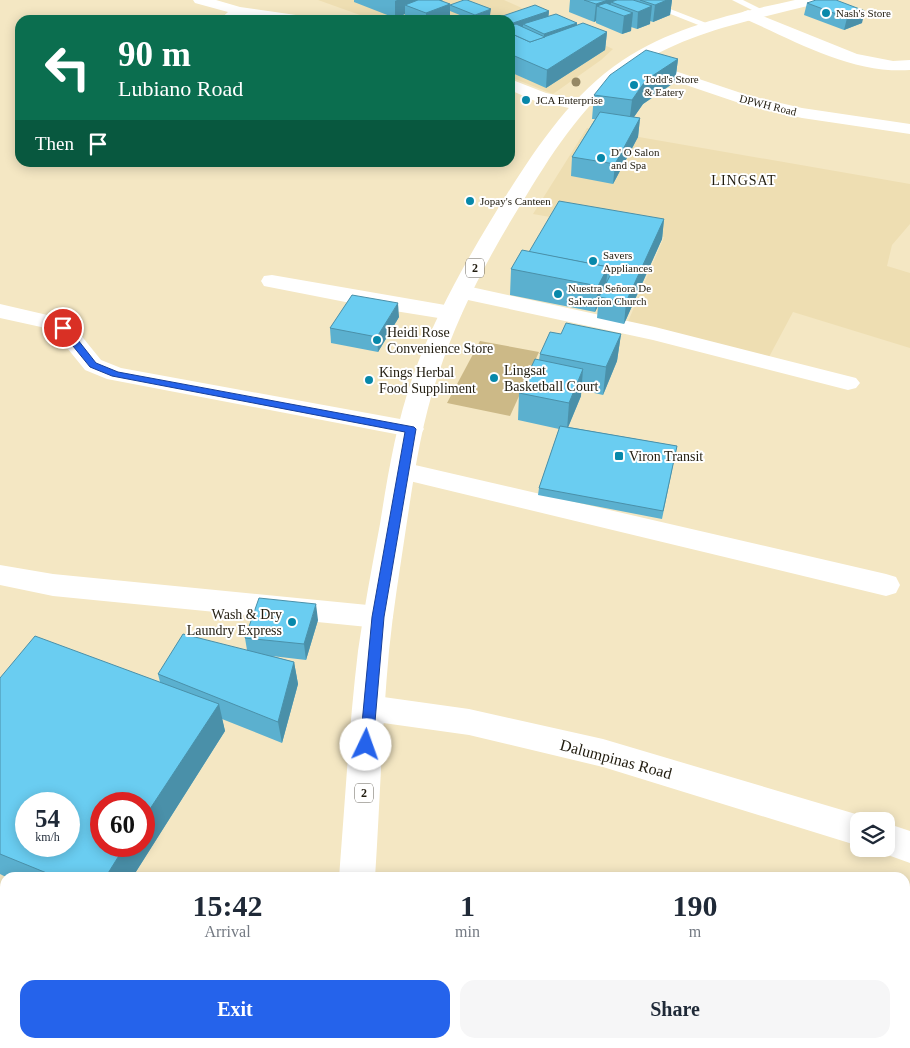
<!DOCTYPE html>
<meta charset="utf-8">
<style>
body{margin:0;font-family:"Times New Roman",serif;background:#f6f6f7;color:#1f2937;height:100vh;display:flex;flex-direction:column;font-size:19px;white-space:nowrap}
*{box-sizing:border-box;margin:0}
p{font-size:16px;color:#747a83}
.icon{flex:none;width:28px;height:28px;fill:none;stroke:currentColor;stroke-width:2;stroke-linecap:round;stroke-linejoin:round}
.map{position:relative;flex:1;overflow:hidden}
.details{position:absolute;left:0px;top:872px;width:910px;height:176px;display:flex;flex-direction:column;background:#fff;border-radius:15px 15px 0 0;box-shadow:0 2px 12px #0003}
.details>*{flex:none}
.guide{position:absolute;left:15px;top:15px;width:500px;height:152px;border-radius:15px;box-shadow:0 2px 12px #0003;background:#0b6e4f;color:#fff;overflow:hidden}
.controls{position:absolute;left:850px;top:812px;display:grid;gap:10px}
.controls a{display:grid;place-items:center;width:45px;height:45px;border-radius:10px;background:#fff;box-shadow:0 2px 12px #0003;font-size:25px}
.speed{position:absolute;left:15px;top:792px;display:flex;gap:10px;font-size:25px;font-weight:700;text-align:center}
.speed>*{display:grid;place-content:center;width:65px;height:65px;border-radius:50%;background:#fff;box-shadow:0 2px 12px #0003;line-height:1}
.speed small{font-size:12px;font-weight:400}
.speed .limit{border:8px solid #d22;background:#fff;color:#111}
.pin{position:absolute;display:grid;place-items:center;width:42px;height:42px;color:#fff;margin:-21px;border:2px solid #fff;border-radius:50%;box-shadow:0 1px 5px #0007}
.me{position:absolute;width:55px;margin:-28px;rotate:3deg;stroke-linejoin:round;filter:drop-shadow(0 0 4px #0008)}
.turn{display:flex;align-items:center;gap:18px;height:105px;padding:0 20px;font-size:22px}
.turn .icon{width:65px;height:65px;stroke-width:2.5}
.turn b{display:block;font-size:35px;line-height:42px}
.then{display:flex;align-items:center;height:48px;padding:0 20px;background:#0003;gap:10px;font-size:19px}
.eta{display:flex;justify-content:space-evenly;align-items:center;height:85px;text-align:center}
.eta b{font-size:30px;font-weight:700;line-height:35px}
.button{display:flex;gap:10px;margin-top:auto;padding:10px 20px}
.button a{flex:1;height:58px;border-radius:15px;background:#2563eb;color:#fff;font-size:20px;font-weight:700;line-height:58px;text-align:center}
.button a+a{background:#f6f6f7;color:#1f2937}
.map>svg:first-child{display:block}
</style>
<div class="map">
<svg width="910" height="1048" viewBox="0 0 910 1048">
<rect width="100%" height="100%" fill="#f4e7c3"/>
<g fill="#eedeb2">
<path d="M 318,0 L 504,0 L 613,49 L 601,60 L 553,94 L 510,77 L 510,20 L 374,20 Z"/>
<path d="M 587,128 L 910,184 L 910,224 L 892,245 L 887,266 L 910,273 L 910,348 L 793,312 L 769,357 L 627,324 L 664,237 L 533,214 Z"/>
</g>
<path fill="#ccb987" d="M 480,341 L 539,352 L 510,416 L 447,403 Z"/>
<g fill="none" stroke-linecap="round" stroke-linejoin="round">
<g fill="#fff" fill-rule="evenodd">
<path d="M 635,0 L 647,0 L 714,26 L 709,29 L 706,28 Z"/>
<path d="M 732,0 L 743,0 L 765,11 L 764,13 L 758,13 Z"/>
</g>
<g fill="#fff" fill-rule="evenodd">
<path d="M 193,0 L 216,0 L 240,7 L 296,15 L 301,17 L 304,20 L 267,20 L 242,16 L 237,20 L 219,20 L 228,12 L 195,3 Z"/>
<path d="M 748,10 L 857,54 L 893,61 L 910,60 L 910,70 C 852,74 795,41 743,18 L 740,15 L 743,12 Z"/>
<path d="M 639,59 L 750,96 L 802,108 L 910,124 L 910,134 L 802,118 L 745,105 L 633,67 L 631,64 L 633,61 Z"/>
<path d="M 510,79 L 546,93 L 585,101 L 588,105 L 585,109 L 579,110 L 535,101 L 510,90 Z"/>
<path d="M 272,275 L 451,306 L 459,308 L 462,313 L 459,318 L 451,320 L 376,308 L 264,286 L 261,281 L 264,276 Z"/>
<path d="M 462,285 L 655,327 L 856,378 L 860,383 L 856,388 L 848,390 L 653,340 L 454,297 L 451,292 L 454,287 Z"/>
<path d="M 0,304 L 56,317 L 71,323 L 101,360 L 121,368 L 411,421 L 420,423 L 424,429 L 420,435 L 411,437 L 107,379 L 85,370 L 55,333 L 41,327 L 0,318 Z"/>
<path d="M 402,462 L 886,574 L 896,577 L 900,585 L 896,593 L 886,596 L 393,477 L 389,471 L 393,465 Z"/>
<path d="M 0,565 L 53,574 L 378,606 L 389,609 L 393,617 L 389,625 L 378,628 L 53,596 L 0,585 Z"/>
</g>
<g fill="#fff" fill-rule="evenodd">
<path d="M 369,695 L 469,709 L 603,739 L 859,815 L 872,821 L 859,821 L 859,846 L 603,767 L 469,735 L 369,721 L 358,717 L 353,708 L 358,699 Z"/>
<path d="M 886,823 L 910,831 L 910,863 L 874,850 L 886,849 Z"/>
</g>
<g fill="#fff" fill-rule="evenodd">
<path d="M 795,0 L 822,0 L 820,3 C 757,19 693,30 637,65 C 588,97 556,147 526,196 C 491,252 459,311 438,375 C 421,424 414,476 406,528 C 400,569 393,610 389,651 C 382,726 380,802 375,878 L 339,878 C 345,802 349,727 358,651 C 364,609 372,566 380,524 C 388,474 396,424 413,376 C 436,312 471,252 507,194 C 539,144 572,94 623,60 C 674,26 736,13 795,0 Z"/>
<path d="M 323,1044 L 363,1044 L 362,1048 L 322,1048 Z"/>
</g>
</g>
<circle fill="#958865" cx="576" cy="82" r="4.5"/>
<g fill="#5bb0cf">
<path d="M 354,0 L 443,0 L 441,1 L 450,5 L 490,15 L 478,19 L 480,20 L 472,20 L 450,11 L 450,16 L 440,20 L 414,20 L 405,16 L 405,14 L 395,18 L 354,2 Z"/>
<path d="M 570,0 L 635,0 L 635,1 L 635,0 L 672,0 L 670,15 L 653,22 L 650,21 L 650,24 L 637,29 L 631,27 L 631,31 L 622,34 L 596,23 L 596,21 L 594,22 L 569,12 Z"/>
<path d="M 807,3 L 862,23 L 844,30 L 804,15 Z"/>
<path d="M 549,11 L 548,16 L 577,23 L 577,25 L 607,32 L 605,50 L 546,88 L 510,72 L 510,20 Z"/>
<path d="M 678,59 L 675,82 L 643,104 L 634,117 L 640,118 L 638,137 L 613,184 L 571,176 L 572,157 L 595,119 L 592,119 L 594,95 Z"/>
<path d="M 664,219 L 662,239 L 624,324 L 597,318 L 598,306 L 595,312 L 510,295 L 511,269 Z"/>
<path d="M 399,317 L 378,352 L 331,343 L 330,328 Z"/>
<path d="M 561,334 L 621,334 L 617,361 L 603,395 L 581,390 L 581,396 L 568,427 L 677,446 L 662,519 L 538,495 L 539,488 L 559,429 L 518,420 L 519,393 L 539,360 L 540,354 Z"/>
<path d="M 318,620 L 306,660 L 272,656 L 294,662 L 298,684 L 282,743 L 222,719 L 225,731 L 132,878 L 8,878 L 0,874 L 0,678 L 160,682 L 158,674 L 247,650 L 245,638 Z"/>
</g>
<g fill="#4a90a9">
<path d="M 397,0 L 443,0 L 418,10 L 405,5 L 405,14 L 395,18 L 395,1 Z"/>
<path d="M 608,0 L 623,0 L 611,2 L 610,11 L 597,6 L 596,21 L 594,22 L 596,4 Z"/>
<path d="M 667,0 L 672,0 L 670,15 L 653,22 L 655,5 Z"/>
<path d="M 450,4 L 450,16 L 440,20 L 426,20 L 426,13 Z"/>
<path d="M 652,6 L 650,24 L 637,29 L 638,12 Z"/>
<path d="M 491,9 L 490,15 L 477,20 L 475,20 L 475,15 Z"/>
<path d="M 549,11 L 548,23 L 523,24 L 523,31 L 510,36 L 510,24 Z"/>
<path d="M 865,11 L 862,23 L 844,30 L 847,18 Z"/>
<path d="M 633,13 L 631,31 L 622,34 L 624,16 Z"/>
<path d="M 577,23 L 576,35 L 544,38 L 544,34 Z"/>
<path d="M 607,32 L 605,50 L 546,88 L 547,70 Z"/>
<path d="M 678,59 L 675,82 L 643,104 L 629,124 L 632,100 L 646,80 Z"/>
<path d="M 640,118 L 638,137 L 613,184 L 615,164 Z"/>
<path d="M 664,219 L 662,239 L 624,324 L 626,302 Z"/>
<path d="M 608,267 L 605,293 L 599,297 L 598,306 L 595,312 L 598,286 Z"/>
<path d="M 398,303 L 399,317 L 378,352 L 377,337 Z"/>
<path d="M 621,334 L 617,361 L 603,395 L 606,367 Z"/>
<path d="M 583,369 L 581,396 L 567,430 L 569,403 Z"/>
<path d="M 316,604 L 318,620 L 306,660 L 304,644 Z"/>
<path d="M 294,662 L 298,684 L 282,743 L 278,722 Z"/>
<path d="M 219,704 L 225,731 L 132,878 L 105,878 L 125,846 L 144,846 L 144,818 Z"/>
</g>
<g fill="#6acdf1" stroke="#4a90a9" fill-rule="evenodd">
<path d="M 418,0 L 439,0 L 450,4 L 426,13 L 405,5 Z"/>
<path d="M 464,0 L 467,0 L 491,9 L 475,15 L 450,5 Z"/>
<path d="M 584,0 L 608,0 L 596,4 Z"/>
<path d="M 617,0 L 633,0 L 652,6 L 638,12 L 611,2 Z"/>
<path d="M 640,0 L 667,0 L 655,5 Z"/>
<path d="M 816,0 L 836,0 L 865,11 L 847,18 L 807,3 Z"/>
<path d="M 606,3 L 633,13 L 624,16 L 597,6 Z"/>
<path d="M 535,5 L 549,11 L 510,24 L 510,20 L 491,20 Z"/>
<path d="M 556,14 L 577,23 L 544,34 L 523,24 Z"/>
<path d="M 583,23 L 607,32 L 547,70 L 510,54 L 510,33 L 530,42 Z"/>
<path d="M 516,24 L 545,37 L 530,42 L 510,33 L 510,26 Z"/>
<path d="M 646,50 L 678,59 L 646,80 L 632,100 L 594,95 L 610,75 Z"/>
<path d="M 600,112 L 640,118 L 615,164 L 572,157 Z"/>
<path d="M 559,201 L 664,219 L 626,302 L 599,297 L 613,270 L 608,269 L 608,267 L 529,252 Z"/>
<path d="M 522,250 L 608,267 L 598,286 L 511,269 Z"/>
<path d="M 352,295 L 398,303 L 377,337 L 330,328 Z"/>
<path d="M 566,323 L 621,334 L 606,367 L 540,354 L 550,332 L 561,334 Z"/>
<path d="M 535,359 L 583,369 L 569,403 L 519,393 Z"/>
<path d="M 560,426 L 677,446 L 663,511 L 539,488 Z"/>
<path d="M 259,598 L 316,604 L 304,644 L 245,638 Z"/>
<path d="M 183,634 L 294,662 L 278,722 L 158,674 Z"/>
<path d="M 35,636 L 219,704 L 144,818 L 144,804 L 101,804 L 101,846 L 125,846 L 105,878 L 59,878 L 0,854 L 0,678 ZM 26,804 L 69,804 L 69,846 L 26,846 Z"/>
</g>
<path fill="#2563eb" stroke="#184099" d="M 60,326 L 67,326 L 96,363 L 118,372 L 414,427 L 416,429 L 384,617 L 373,745 L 371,749 L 366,751 L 362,749 L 360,745 L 372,617 L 405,432 L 112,376 L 90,367 L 60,330 Z"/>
<g fill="#0788aa" stroke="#fff" stroke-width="2">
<circle cx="826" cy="13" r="5"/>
<circle cx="634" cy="85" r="5"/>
<circle cx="526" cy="100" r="5"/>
<circle cx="601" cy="158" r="5"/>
<circle cx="470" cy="201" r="5"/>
<circle cx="593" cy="261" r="5"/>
<circle cx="558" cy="294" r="5"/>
<circle cx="377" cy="340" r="5"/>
<circle cx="494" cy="378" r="5"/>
<circle cx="369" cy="380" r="5"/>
<rect x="614" y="451" width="10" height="10" rx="2.5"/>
<circle cx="292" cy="622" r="5"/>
</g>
<g text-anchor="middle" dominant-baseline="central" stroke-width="4" stroke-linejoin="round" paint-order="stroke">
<g font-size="11" fill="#211c0f" stroke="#fff" text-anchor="start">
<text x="836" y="13">Nash's Store</text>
<text x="644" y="79">Todd's Store<tspan x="644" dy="13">&amp; Eatery</tspan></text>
<text x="536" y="100">JCA Enterprise</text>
<text x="611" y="152">D' O Salon<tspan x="611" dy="13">and Spa</tspan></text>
<text x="480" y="201">Jopay's Canteen</text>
<text x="603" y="255">Savers<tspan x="603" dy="13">Appliances</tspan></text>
<text x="568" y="288">Nuestra Señora De<tspan x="568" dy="13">Salvacion Church</tspan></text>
</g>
<g font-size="11" fill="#211c0f" stroke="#fff">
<text transform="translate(768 105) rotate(14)">DPWH Road</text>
</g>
<g fill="#fff" stroke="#646057" stroke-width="1">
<rect x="466" y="258.5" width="18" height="19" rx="4"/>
<rect x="355" y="783.5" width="18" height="19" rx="4"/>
</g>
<g font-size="12" font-weight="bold" fill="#211c0f">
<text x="475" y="268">2</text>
<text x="364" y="793">2</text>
</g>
<g font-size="14" letter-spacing="1" fill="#211c0f" stroke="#fff">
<text x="744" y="180">LINGSAT</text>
</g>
<g font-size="14" fill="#211c0f" stroke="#fff" text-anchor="start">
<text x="387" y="332">Heidi Rose<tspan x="387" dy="16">Convenience Store</tspan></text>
<text x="504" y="370">Lingsat<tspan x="504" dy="16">Basketball Court</tspan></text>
<text x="379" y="372">Kings Herbal<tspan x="379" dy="16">Food Suppliment</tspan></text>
<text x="629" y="456">Viron Transit</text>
<text x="282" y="614" text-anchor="end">Wash &amp; Dry<tspan x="282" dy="16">Laundry Express</tspan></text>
</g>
<g font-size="16" fill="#211c0f" stroke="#fff">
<text transform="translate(616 759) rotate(15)">Dalumpinas Road</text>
</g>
</g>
</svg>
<div class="controls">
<a><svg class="icon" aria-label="layers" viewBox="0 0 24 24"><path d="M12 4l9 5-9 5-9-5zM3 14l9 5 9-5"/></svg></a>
</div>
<div class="speed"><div>54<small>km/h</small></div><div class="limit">60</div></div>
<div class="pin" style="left:63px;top:328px;background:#d93025"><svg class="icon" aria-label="arrive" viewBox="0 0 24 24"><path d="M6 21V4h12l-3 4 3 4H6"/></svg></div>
<svg class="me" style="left:366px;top:745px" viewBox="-20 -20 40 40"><circle r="19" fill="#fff"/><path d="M0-13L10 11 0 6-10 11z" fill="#2563eb"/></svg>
<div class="guide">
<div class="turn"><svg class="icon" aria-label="left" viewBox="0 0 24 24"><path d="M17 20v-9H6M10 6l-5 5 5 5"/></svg><div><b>90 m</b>Lubiano Road</div></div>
<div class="then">Then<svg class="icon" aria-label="arrive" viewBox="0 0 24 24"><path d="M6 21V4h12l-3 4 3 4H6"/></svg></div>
</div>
<section class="details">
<div class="eta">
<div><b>15:42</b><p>Arrival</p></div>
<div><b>1</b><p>min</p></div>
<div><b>190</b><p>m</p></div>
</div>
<div class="button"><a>Exit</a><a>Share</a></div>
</section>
</div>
